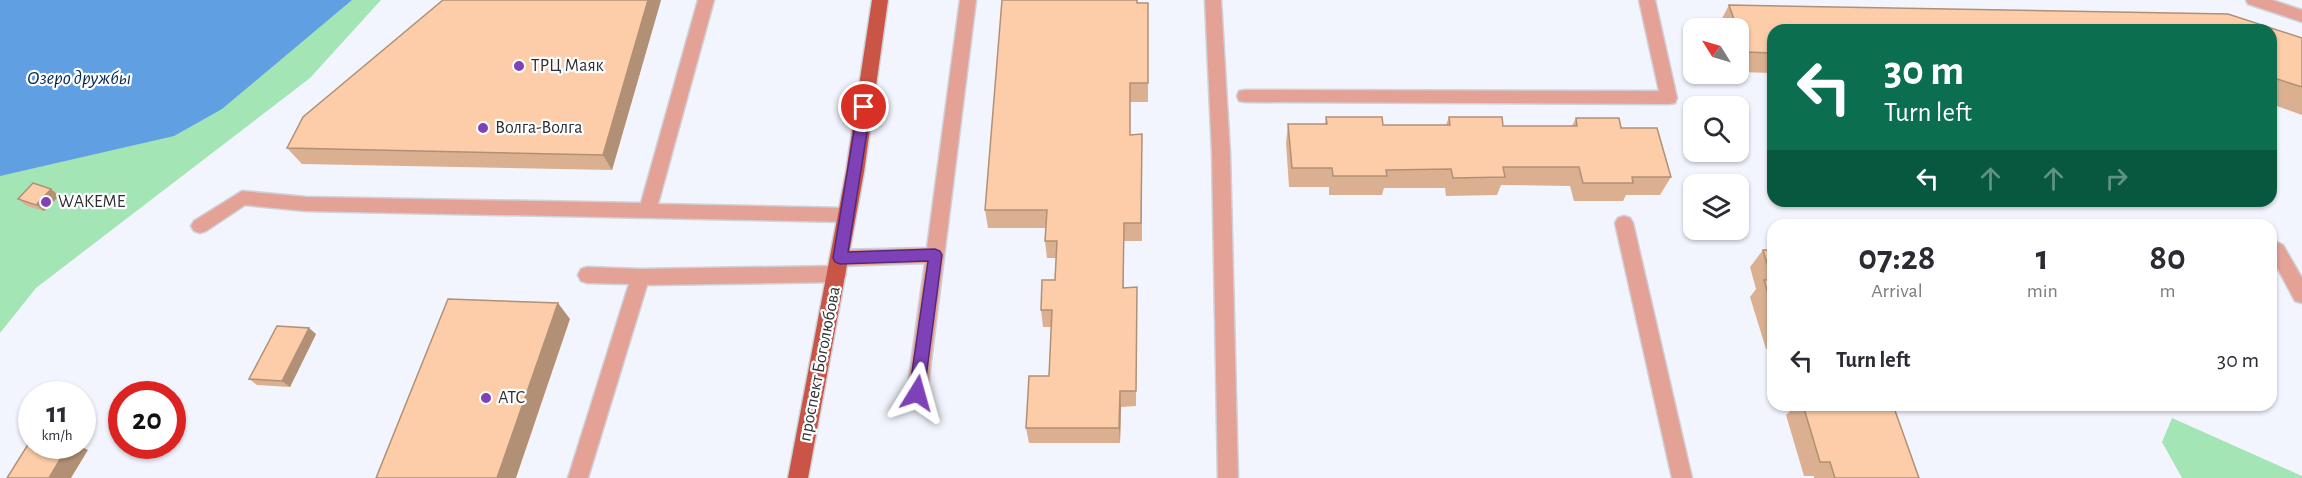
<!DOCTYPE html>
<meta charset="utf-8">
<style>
body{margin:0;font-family:"Alegreya Sans",sans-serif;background:#f2f2f3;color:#2b2b33;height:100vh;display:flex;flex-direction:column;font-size:22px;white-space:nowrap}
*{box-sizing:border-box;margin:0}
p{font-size:20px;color:#7c7c81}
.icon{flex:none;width:33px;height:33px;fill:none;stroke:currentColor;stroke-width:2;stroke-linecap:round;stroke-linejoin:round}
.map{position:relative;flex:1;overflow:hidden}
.side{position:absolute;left:1767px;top:219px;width:510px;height:192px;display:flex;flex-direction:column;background:#fff;border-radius:18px;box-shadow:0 2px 4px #0004}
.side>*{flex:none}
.top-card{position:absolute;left:1767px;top:24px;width:510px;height:183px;border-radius:18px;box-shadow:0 2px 4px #0004;background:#0b6e4f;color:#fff;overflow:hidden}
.needle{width:39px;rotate:307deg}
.fabs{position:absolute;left:1683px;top:18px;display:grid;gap:12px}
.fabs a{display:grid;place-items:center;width:66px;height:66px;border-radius:12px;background:#fff;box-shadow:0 2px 4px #0004;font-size:30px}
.speed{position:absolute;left:18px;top:381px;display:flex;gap:12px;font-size:30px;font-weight:700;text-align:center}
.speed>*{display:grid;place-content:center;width:78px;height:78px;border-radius:50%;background:#fff;box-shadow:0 2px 4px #0004;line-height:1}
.speed small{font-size:15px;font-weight:400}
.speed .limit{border:9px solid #d22;background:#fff;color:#111}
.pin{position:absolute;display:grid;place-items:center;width:51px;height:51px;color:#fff;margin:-26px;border:3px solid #fff;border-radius:50%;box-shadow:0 2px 6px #0007}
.me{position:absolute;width:66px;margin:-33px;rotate:8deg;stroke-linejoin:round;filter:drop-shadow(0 0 4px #0008)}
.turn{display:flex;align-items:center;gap:21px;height:126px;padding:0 18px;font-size:27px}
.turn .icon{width:78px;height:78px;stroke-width:2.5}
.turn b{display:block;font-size:42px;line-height:51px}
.lanes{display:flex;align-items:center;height:57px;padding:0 18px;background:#0003;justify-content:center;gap:30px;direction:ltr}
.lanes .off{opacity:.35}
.eta{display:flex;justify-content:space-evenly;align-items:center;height:102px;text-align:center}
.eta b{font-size:36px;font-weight:700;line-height:42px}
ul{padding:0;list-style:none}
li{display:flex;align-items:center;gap:18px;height:78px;padding:0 18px}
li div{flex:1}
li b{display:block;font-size:22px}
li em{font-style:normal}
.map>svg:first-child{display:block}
</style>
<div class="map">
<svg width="2302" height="478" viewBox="0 0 2302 478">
<rect width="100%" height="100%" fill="#f3f5fe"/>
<g fill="#a3e5b5">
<path d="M 0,0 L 381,0 L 310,78 L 36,288 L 0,333 Z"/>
<path d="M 2172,418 L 2302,476 L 2302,478 L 2182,478 L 2162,442 Z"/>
</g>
<path fill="#619fe3" d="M 0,0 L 352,0 L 222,109 L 174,136 L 0,176 Z"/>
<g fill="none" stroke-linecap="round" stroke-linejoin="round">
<defs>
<g id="minor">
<path d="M 698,0 L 714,0 L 658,204 L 847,208 L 853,210 L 856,215 L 853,220 L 847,222 L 306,211 L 245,205 L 206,231 L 200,233 L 194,231 L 191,226 L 194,221 L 242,191 L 306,197 L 641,203 Z"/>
<path d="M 960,0 L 976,0 L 927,393 L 924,399 L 917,402 L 910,399 L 907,393 L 925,263 L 840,266 L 834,263 L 831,258 L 834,253 L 840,250 L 927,248 Z"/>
<path d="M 1205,0 L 1221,0 L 1230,153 L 1238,478 L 1218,478 L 1212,153 Z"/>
<path d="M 1639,0 L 1655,0 L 1677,98 L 1675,103 L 1669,104 L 1245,102 L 1239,101 L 1237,96 L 1239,91 L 1245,90 L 1659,91 Z"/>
<path d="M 2246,0 L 2272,0 L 2302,10 L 2302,22 L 2248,4 Z"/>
<path d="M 1624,216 L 1630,218 L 1633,223 L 1692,478 L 1672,478 L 1615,223 L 1618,218 Z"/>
<path d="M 2277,242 L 2283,245 L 2302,278 L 2302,303 L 2295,301 L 2271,256 L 2271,244 Z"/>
<path d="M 837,266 L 843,268 L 846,274 L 843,280 L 837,282 L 647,285 L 588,478 L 568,478 L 629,284 L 587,283 L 581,281 L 578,275 L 581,269 L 587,267 L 640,269 Z"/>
</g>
<path id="major" d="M 872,0 L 888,0 L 864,172 L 808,478 L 788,478 L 846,172 Z"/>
</defs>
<use href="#minor" stroke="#d0d2d9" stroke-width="3"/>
<use href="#major" stroke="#d0d2d9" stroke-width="3"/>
<use href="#minor" fill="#e4a297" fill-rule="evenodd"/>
<use href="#major" fill="#ca5445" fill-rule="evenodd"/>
</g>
<g fill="#dab091">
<path d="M 443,0 L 661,0 L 612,170 L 302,164 L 287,148 Z"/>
<path d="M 1137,3 L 1148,3 L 1148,102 L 1130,102 L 1130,135 L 1142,134 L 1142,241 L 1124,241 L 1124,288 L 1137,287 L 1136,406 L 1121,407 L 1120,443 L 1029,443 L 1026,428 L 1049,376 L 1051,327 L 1043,327 L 1041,310 L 1055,280 L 1056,258 L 1047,258 L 1045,241 L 1046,228 L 988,228 L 985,210 Z"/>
<path d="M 1729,5 L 2228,14 L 2302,38 L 2302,115 L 2271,104 L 2271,30 L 1773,30 L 1773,73 L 1738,72 L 1738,28 L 1719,28 L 1718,26 Z"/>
<path d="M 1326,117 L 1383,125 L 1446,125 L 1449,117 L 1503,126 L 1572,126 L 1576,118 L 1621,128 L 1671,177 L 1660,195 L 1626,195 L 1623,201 L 1574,201 L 1570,186 L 1501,185 L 1497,195 L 1446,196 L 1445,188 L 1384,188 L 1382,195 L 1329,195 L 1329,187 L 1289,187 L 1286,143 L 1288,124 L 1325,124 Z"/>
<path d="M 51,189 L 59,196 L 44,211 L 27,206 L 18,199 Z"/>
<path d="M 1763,250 L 1773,250 L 1773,349 L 1766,349 L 1750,297 L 1756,289 L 1750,267 Z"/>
<path d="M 316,334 L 290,387 L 257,385 L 249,379 Z"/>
<path d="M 1793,405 L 1893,405 L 1919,478 L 1814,478 L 1814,476 L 1804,476 L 1786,415 L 1794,407 Z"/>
</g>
<g fill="#b19076">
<path d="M 648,0 L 661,0 L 612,170 L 603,155 Z"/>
<path d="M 51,189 L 59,196 L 44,211 L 36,205 Z"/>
<path d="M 558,303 L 570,319 L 516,478 L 497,478 Z"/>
<path d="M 309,328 L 316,334 L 290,387 L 282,381 Z"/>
<path d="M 1120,391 L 1121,407 L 1120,443 L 1119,428 Z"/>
<path d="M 68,446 L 80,446 L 88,450 L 71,478 L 49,478 Z"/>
</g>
<g fill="#fdcda9" stroke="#b19076" stroke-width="1.5">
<path d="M 443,0 L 648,0 L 603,155 L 287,148 L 303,117 Z"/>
<path d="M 1002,0 L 1137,0 L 1137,3 L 1148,3 L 1148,83 L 1130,83 L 1130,135 L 1142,134 L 1141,223 L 1124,223 L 1123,288 L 1137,287 L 1136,391 L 1120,391 L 1119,428 L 1026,428 L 1029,376 L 1049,376 L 1052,310 L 1041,310 L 1042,280 L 1055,280 L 1057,241 L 1045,241 L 1047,210 L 985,210 Z"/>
<path d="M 1729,5 L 2228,14 L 2302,38 L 2302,87 L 2271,77 L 2271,30 L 1773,30 L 1773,53 L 1744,52 L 1738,35 L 1738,28 L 1737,28 Z"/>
<path d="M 1326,117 L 1382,117 L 1383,125 L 1450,125 L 1449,117 L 1502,117 L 1503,126 L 1577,126 L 1576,118 L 1619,118 L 1621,128 L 1657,128 L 1671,177 L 1632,177 L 1633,183 L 1583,183 L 1579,167 L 1503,167 L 1505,177 L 1453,178 L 1451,169 L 1386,170 L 1387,176 L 1333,176 L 1332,168 L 1292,168 L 1288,124 L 1327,124 Z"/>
<path d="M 33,183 L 51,189 L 36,205 L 18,199 Z"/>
<path d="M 1763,250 L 1773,250 L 1773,310 L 1764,280 L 1772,280 Z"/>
<path d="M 448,299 L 558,303 L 497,478 L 376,478 Z"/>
<path d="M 277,326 L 309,328 L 282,381 L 249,379 Z"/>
<path d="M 1803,405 L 1893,405 L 1919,478 L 1835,478 L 1830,462 L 1820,462 Z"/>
<path d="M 32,438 L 32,446 L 68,446 L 49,478 L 7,478 Z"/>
</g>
<path fill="#7f41b7" stroke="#532a77" stroke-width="1.5" d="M 864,102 L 871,107 L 848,252 L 935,249 L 940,251 L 942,255 L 924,393 L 922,398 L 917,400 L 911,398 L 909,393 L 928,261 L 840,264 L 835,262 L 833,258 L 858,107 Z"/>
<g fill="#7f41b7" stroke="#fff" stroke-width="2">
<circle cx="519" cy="66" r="6"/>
<circle cx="483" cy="128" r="6"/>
<circle cx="46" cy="202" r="6"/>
<circle cx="486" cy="398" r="6"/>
</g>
<g text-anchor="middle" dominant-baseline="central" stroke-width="4.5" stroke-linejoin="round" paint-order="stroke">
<g font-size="18" fill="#2f3033" stroke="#fff" text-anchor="start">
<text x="531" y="66">ТРЦ Маяк</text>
<text x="495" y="128">Волга-Волга</text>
<text x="58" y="202">WAKEME</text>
<text x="498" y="398">АТС</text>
</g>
<g font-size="18" fill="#2f3033" stroke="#fff">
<text transform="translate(820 364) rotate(-79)">проспект Боголюбова</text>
</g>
<g font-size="20" font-style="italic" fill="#002a55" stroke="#fff">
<text x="79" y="78">Озеро дружбы</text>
</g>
</g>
</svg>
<div class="fabs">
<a><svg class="needle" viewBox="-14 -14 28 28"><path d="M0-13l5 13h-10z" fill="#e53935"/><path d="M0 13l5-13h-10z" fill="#7c7c81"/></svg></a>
<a><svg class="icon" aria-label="search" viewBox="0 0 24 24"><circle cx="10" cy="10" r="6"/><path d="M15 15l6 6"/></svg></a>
<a><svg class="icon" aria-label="layers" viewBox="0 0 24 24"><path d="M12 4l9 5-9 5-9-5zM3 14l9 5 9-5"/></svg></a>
</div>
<div class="speed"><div>11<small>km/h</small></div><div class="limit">20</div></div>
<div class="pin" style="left:864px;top:107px;background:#d93025"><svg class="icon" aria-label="arrive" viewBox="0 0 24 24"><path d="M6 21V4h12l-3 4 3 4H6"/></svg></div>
<svg class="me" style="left:917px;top:393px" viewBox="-20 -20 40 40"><path d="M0-17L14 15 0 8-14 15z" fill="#7f41b7" stroke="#fff" stroke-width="4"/></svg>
<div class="top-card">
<div class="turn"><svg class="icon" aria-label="left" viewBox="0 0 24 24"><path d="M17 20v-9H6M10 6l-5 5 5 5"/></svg><div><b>30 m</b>Turn left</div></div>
<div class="lanes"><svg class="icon" aria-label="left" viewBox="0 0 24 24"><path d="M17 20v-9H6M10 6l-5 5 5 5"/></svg><svg class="icon off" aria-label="ahead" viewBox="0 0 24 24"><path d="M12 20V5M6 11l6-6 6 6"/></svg><svg class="icon off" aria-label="ahead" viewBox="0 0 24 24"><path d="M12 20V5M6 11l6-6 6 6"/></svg><svg class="icon off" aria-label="right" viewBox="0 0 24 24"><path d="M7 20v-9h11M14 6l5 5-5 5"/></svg></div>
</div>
<section class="side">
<div class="eta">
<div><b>07:28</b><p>Arrival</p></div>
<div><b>1</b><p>min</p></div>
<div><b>80</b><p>m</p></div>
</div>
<ul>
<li><svg class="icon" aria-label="left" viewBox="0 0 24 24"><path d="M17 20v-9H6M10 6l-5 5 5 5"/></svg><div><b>Turn left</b></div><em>30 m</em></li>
</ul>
</section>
</div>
